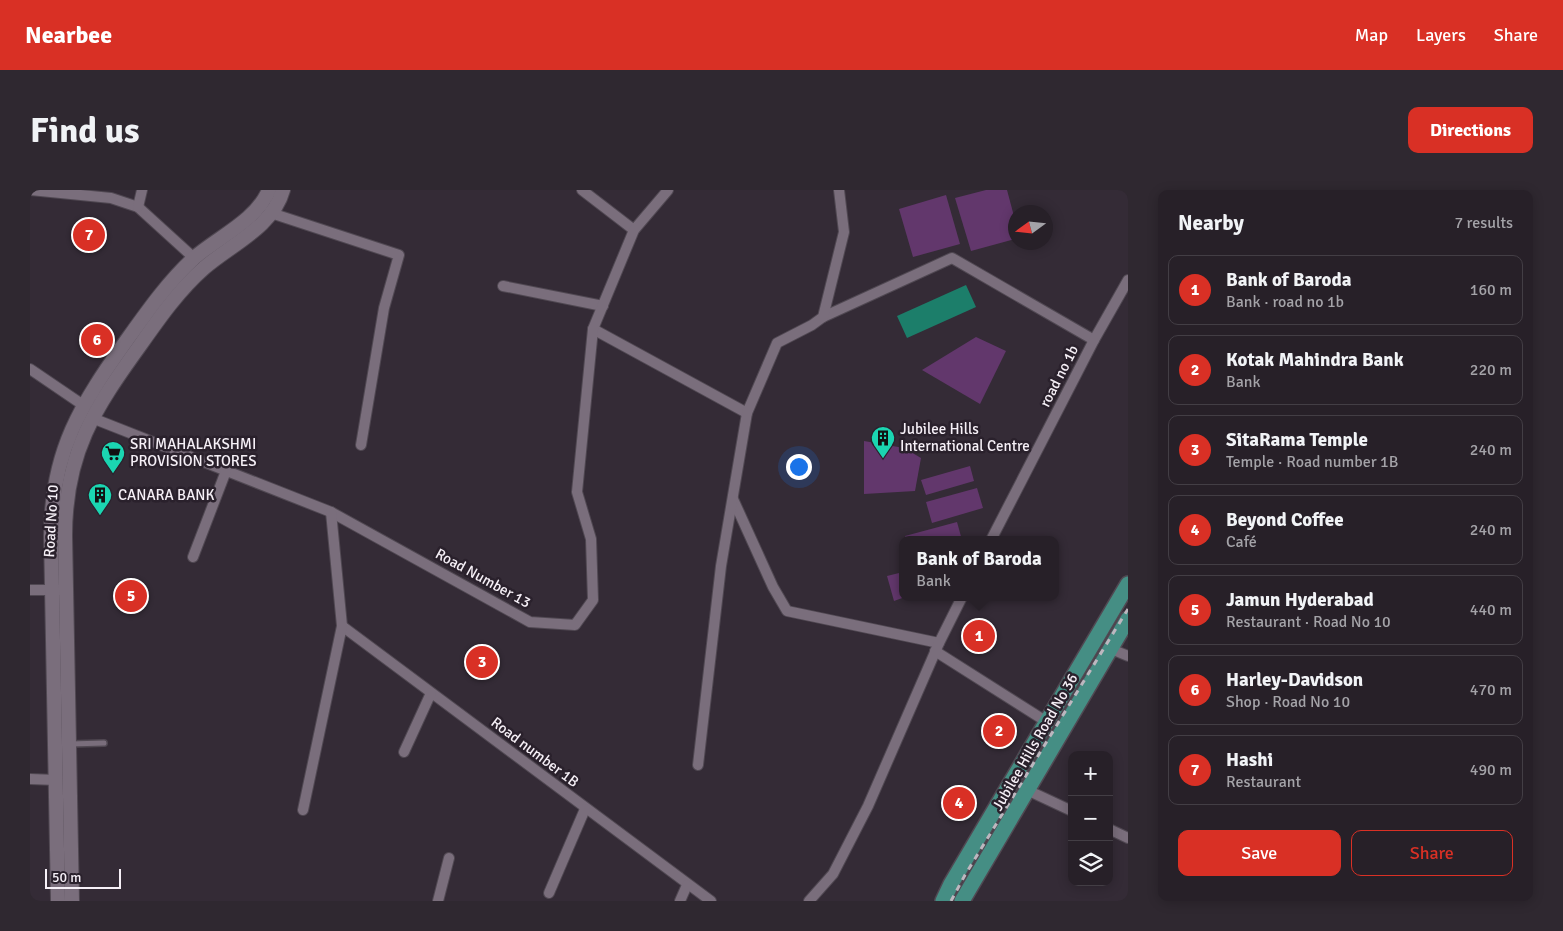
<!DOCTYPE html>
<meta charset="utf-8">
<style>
:root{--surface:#272028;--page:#2f2830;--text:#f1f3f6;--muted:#a4a3a8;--line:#433e45;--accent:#d93025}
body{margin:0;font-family:Signika,sans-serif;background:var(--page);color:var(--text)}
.controls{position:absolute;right:15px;bottom:15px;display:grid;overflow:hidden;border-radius:10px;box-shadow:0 2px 12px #0003}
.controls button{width:45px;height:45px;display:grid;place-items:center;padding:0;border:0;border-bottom:1px solid var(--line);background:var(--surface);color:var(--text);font:25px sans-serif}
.compass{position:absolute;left:978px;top:15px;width:45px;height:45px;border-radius:50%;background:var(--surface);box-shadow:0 2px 12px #0003;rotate:255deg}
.scale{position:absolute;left:15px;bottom:12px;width:76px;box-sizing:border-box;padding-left:5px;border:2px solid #f6f0f7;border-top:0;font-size:14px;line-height:18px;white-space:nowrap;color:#f6f0f7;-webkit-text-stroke:4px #2a212c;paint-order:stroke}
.you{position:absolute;left:768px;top:276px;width:18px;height:18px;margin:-12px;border:4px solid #fff;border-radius:50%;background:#1a73e8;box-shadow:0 0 0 8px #1a73e833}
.badge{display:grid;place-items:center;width:32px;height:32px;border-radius:50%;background:var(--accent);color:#fff;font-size:16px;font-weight:700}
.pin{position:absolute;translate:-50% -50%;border:2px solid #fff;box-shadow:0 1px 5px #0006}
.popup{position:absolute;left:869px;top:346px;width:160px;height:65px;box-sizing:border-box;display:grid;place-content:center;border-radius:10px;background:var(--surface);filter:drop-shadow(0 1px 4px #0005);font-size:16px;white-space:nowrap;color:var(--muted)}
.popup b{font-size:19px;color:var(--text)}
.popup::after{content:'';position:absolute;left:50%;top:100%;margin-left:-10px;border:10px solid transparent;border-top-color:var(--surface)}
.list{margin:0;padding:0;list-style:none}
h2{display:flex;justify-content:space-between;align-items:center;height:65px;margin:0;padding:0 20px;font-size:21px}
h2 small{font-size:16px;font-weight:400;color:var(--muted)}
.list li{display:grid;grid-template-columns:32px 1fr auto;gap:15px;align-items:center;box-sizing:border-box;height:70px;margin:0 10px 10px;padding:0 10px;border:1px solid var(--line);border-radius:10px}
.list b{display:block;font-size:19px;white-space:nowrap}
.list p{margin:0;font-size:16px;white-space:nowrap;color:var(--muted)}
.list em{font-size:16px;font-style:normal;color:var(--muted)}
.actions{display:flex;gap:10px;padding:15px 20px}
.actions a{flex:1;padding:11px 0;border:1px solid var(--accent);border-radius:10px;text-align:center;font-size:18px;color:var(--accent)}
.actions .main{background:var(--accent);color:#fff}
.icon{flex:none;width:28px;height:28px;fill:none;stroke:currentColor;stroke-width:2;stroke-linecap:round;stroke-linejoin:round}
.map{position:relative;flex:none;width:1098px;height:711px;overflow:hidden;border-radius:10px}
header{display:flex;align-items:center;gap:30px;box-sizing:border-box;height:70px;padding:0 25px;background:var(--accent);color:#fff}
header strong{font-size:24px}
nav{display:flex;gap:28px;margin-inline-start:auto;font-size:18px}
.intro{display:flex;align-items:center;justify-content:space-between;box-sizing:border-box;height:120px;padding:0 30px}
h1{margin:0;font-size:35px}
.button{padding:12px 22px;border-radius:10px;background:var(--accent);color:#fff;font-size:18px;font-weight:700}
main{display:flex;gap:30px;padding:0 30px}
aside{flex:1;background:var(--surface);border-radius:10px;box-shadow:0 2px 12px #0003}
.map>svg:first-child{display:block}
.green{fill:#62376c}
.water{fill:#1c7e6a}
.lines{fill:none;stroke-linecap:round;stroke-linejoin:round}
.service-casing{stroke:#504852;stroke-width:8}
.minor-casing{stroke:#504852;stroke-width:12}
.secondary-casing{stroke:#504852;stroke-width:16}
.primary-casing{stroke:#504852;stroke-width:18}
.service{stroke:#7a6e7c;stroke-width:5}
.minor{stroke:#7a6e7c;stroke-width:10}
.secondary{stroke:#7a6e7c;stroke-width:14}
.primary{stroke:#458e84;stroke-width:15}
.rail{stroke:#bdb7bf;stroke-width:3;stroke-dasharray:6 6;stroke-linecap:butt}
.labels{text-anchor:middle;stroke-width:5;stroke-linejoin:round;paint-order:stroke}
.street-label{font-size:15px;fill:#f6f0f7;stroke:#2a212c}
.poi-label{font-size:15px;fill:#f6f0f7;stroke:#2a212c;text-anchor:start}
</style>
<header>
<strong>Nearbee</strong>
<nav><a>Map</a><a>Layers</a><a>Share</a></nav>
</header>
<div class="intro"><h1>Find us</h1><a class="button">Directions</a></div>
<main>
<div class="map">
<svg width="1098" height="711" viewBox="0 0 1098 711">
<rect width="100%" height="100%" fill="#342b36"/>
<!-- green -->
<g class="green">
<polygon points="956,0 977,0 985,30 985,49 941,61 925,8"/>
<polygon points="916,5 930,54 883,67 869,19"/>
<polygon points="946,147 976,161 950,214 892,180"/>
<polygon points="834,251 874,258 891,268 885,301 834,304"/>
<polygon points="940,276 944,291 896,305 891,290"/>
<polygon points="947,298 953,318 902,333 896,312"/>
<polygon points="927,332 932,350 876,350 875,346"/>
<polygon points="873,382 873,407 875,407 864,411 857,386"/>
</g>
<!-- water -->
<polygon class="water" points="936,95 946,117 877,148 867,126"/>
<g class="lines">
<!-- service casing -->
<g class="service-casing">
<polyline id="service" points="40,554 74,553"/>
</g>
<!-- minor casing -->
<g class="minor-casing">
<g id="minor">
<polyline points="0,0 81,8 108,17 164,68"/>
<polyline points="552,0 604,40"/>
<polyline points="108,17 112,0"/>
<polyline points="241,23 369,65 354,118 331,255"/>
<polyline points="473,96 573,116"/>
<polyline points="793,127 922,68 1064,150"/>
<polyline points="563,139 717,223"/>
<polyline points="0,179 53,215"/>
<polyline points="62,228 301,322 500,432 545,435 563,410 561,349 547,302 563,139 604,40 638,0"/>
<polyline points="703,309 743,397 757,421 909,453"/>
<polyline points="961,350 1064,150 1098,90"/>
<polyline points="163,367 196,281"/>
<polyline points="0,400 29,400"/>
<polyline points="312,436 681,711"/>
<polyline points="1081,459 1098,466"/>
<polyline points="905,461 1017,532"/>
<polyline points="374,562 401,503"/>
<polyline points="668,575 691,376 717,223 747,153 782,135 793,127 814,42 809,0"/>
<polyline points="0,589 26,590"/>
<polyline points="997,600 1042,621"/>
<polyline points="273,620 312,436 301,322"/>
<polyline points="1079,639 1098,648"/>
<polyline points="519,703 555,619"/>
<polyline points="408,711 419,668"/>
<polyline points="650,711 657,695"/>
<polyline points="779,711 803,684 838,616 909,453 932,407"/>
</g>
</g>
<!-- secondary casing -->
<g class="secondary-casing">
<g id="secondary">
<path d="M28,711l-7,-365c0,-85 30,-132 78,-199 20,-28 40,-56 65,-79 24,-21 62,-37 75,-68"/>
<path d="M42,711l-7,-365c0,-83 29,-127 76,-192 19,-27 38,-54 63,-76 26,-23 69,-41 79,-78"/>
</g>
</g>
<!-- primary casing -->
<g class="primary-casing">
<g id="primary">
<polyline points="913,711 921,694 1098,394"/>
<polyline points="932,711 1098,429"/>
</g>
</g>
<!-- service -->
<use href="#service" class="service"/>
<!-- minor -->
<use href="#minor" class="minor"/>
<!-- secondary -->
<use href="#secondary" class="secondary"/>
<!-- primary -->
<use href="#primary" class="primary"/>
<!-- rail -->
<polyline class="rail" points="921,711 935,685 1098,419"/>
</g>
<!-- icons -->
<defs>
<g id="building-pin" transform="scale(1.25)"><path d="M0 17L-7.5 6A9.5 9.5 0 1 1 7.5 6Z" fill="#1bd5b1" stroke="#2a212c"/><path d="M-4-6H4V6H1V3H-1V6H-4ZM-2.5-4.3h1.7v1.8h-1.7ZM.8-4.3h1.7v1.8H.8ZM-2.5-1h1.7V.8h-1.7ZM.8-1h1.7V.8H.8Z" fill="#111"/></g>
<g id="supermarket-pin" transform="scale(1.25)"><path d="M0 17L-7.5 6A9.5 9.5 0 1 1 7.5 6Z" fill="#1bd5b1" stroke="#2a212c"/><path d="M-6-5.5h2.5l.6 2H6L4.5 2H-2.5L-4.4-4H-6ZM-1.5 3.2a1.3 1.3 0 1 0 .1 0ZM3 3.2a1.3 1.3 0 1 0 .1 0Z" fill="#111"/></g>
</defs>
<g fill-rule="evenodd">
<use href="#building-pin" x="853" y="248"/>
<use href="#supermarket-pin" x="83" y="263"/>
<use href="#building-pin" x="70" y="305"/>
</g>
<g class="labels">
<!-- street labels -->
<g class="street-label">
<text transform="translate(1029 186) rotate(-63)" y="5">road no 1b</text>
<text transform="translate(21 331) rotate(-87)" y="5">Road No 10</text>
<text transform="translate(453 388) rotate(29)" y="5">Road Number 13</text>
<text transform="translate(1005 552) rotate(-60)" y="5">Jubilee Hills Road No 36</text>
<text transform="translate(505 562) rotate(37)" y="5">Road number 1B</text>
</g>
<!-- poi labels -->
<g class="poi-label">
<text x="870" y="244">Jubilee Hills<tspan x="870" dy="17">International Centre</tspan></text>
<text x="100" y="259">SRI MAHALAKSHMI<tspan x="100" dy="17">PROVISION STORES</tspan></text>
<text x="88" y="310">CANARA BANK</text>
</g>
</g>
</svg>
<div class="controls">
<button>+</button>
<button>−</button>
<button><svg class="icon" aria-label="layers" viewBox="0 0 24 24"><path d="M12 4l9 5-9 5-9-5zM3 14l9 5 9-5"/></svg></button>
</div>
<svg class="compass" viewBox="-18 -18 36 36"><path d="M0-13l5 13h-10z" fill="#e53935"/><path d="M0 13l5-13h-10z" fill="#a4a3a8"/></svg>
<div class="scale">50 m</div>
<div class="you"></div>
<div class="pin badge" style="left:949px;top:446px">1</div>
<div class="popup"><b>Bank of Baroda</b>Bank</div>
<div class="pin badge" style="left:969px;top:541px">2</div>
<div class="pin badge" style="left:452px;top:472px">3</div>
<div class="pin badge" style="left:929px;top:613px">4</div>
<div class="pin badge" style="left:101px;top:406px">5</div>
<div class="pin badge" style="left:67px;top:150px">6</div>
<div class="pin badge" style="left:59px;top:45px">7</div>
</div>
<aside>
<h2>Nearby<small>7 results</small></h2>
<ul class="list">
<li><span class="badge">1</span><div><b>Bank of Baroda</b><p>Bank · road no 1b</p></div><em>160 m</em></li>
<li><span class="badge">2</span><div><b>Kotak Mahindra Bank</b><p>Bank</p></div><em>220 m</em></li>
<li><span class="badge">3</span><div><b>SitaRama Temple</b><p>Temple · Road number 1B</p></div><em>240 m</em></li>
<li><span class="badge">4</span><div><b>Beyond Coffee</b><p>Café</p></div><em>240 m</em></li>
<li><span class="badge">5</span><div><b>Jamun Hyderabad</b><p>Restaurant · Road No 10</p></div><em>440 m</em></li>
<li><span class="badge">6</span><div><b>Harley-Davidson</b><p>Shop · Road No 10</p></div><em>470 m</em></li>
<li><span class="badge">7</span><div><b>Hashi</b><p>Restaurant</p></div><em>490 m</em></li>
</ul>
<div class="actions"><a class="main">Save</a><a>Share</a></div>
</aside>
</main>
